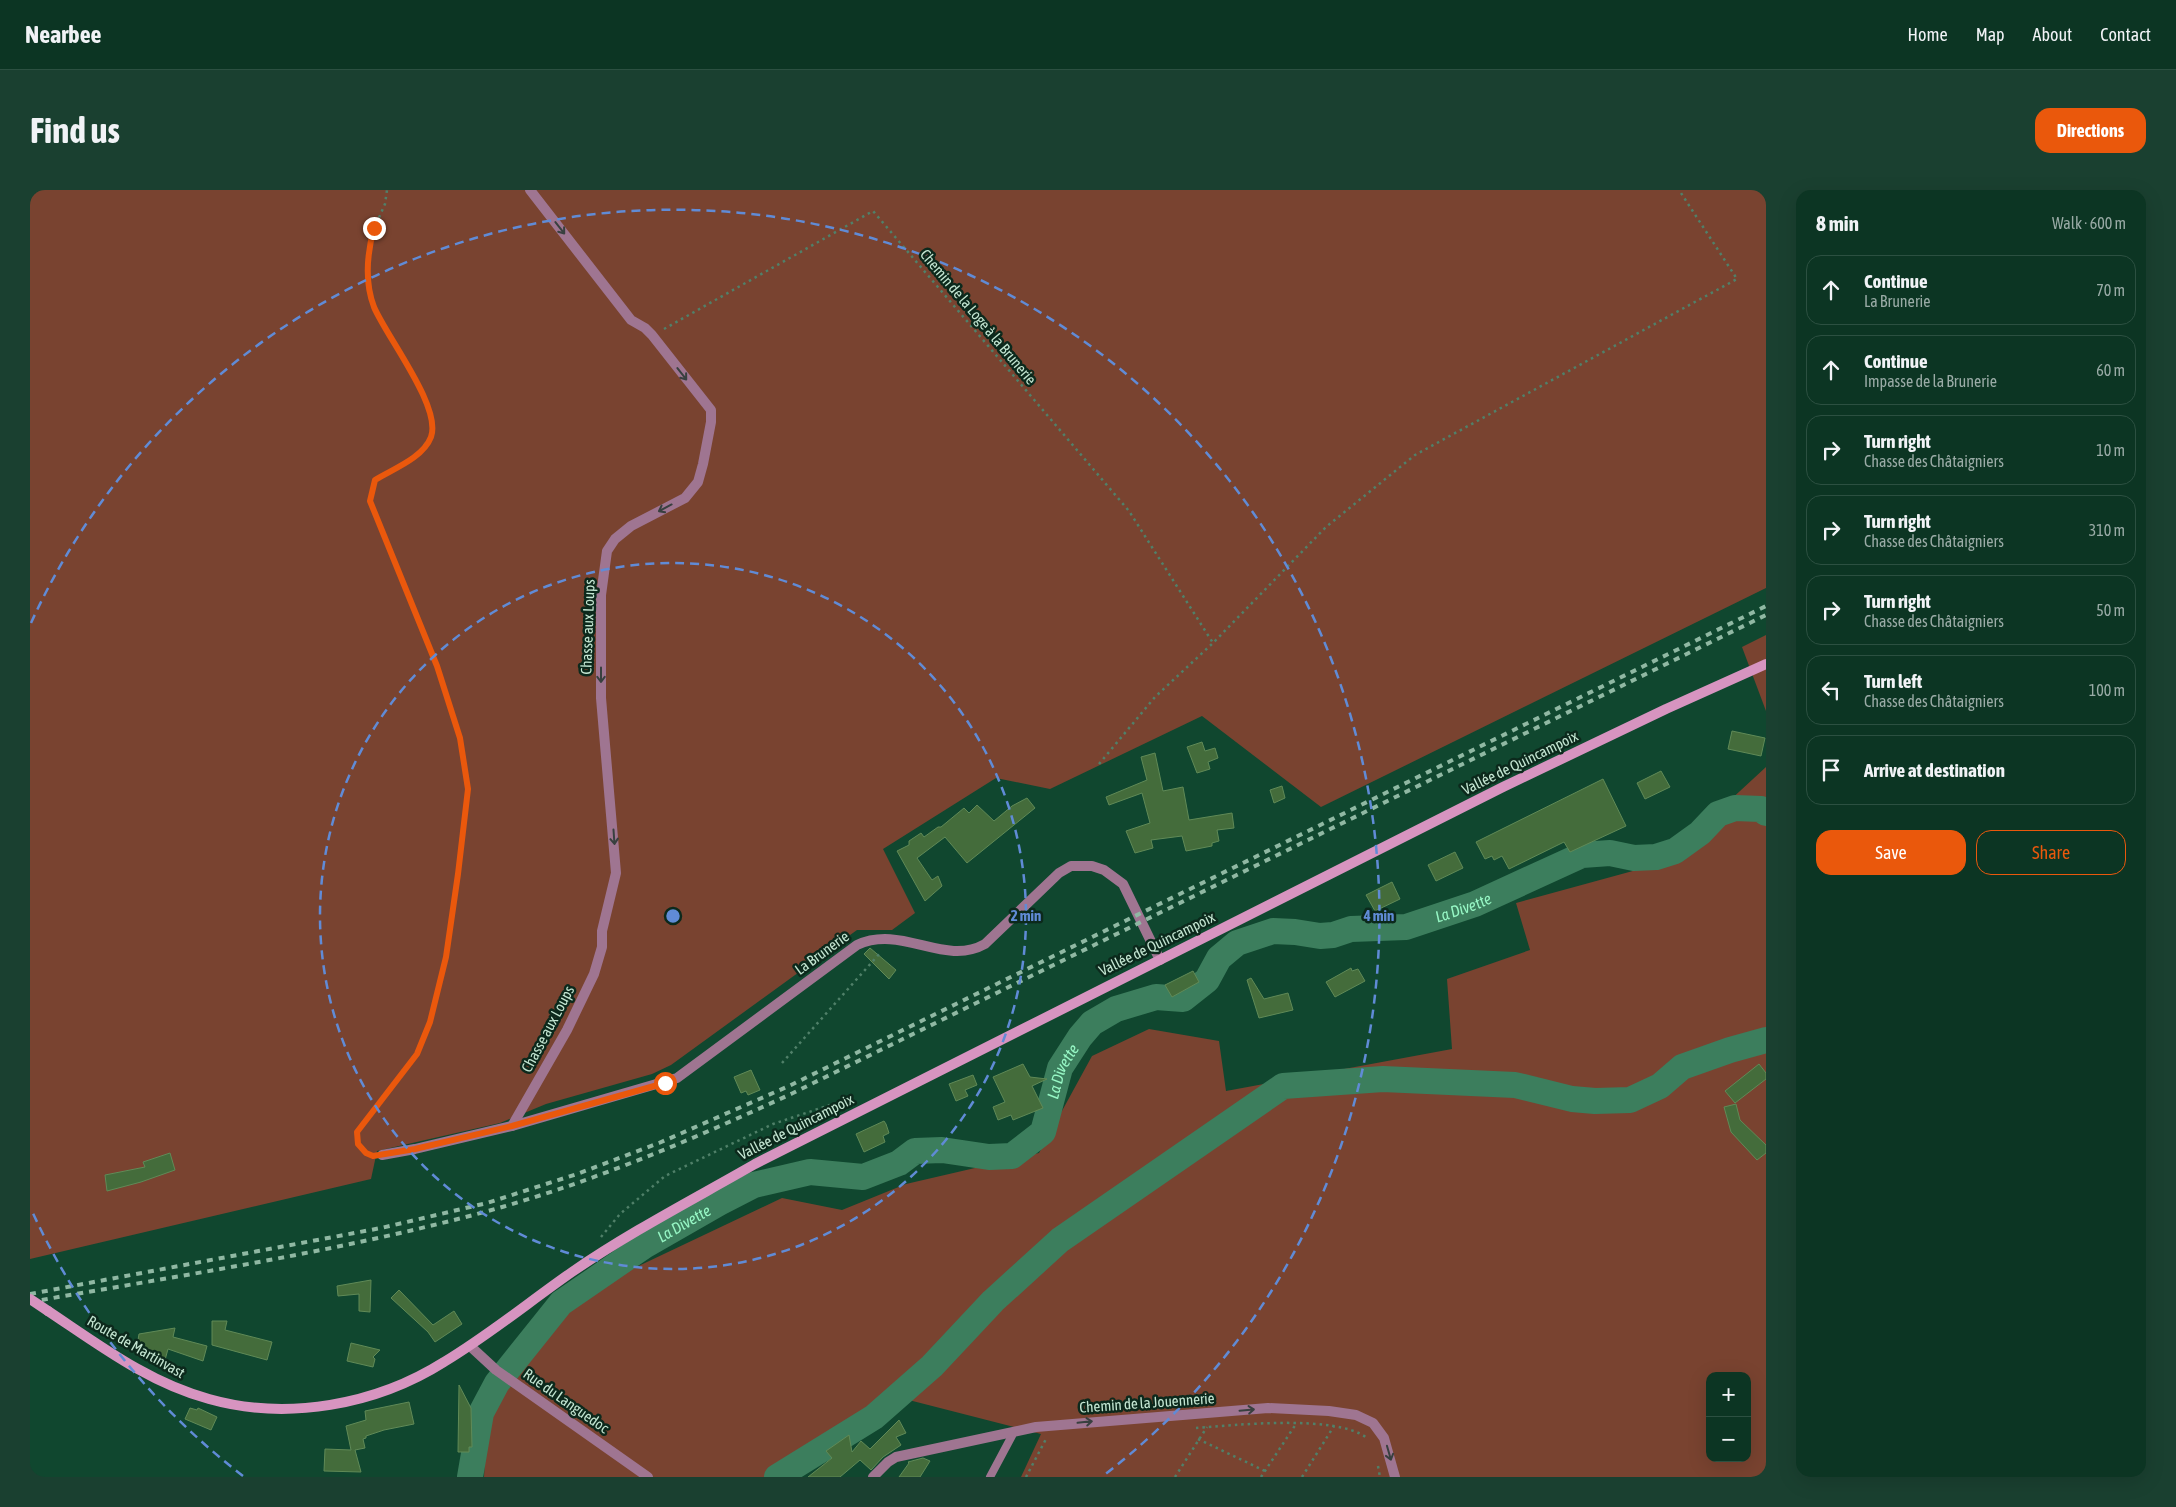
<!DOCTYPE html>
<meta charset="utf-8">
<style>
:root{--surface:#0c3523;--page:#1a4030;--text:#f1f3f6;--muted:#9aaba6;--line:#2c5041;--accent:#ea580c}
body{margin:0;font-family:"Asap Condensed",sans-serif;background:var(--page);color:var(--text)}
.controls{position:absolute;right:15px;bottom:15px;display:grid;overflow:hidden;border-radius:10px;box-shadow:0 5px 20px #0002}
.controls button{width:45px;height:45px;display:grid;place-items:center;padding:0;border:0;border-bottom:1px solid var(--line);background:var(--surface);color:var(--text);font:25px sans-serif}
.stop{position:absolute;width:15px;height:15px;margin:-11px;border:4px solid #ea580c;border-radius:50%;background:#fff}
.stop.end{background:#ea580c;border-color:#fff;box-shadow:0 1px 5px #0008}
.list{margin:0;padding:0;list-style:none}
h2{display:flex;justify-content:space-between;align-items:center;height:65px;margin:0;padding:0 20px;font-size:21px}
h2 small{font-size:16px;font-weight:400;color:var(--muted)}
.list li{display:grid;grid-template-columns:32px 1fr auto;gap:15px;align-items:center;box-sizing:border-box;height:70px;margin:0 10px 10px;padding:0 10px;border:1px solid var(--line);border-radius:15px}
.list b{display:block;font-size:19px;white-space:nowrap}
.list p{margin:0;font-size:16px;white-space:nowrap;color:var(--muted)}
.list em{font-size:16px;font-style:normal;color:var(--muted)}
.actions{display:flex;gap:10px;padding:15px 20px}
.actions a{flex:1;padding:11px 0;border:1px solid var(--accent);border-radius:15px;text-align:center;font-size:18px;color:var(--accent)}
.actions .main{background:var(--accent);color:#fff}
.icon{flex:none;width:28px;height:28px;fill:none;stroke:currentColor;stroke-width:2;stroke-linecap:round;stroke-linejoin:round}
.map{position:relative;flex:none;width:1736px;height:1287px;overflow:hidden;border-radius:15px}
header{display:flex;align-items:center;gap:30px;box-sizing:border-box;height:70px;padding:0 25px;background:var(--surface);border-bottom:1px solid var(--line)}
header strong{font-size:24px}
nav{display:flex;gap:28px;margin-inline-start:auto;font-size:18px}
.intro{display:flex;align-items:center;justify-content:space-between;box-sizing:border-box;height:120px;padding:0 30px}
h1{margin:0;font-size:35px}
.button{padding:12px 22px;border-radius:15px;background:var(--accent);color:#fff;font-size:18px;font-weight:700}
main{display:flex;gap:30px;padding:0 30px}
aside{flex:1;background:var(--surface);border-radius:15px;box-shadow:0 5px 20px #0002}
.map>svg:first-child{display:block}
.green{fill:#794330;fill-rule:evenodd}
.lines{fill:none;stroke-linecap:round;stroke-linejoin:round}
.river{stroke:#3c7e5d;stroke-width:26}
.building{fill:#446c3b;stroke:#608a57}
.path{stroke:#508069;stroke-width:2.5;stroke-dasharray:2.5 4;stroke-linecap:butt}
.lane{stroke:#9f7591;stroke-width:8}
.street{stroke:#9f7591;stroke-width:10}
.secondary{stroke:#d794c0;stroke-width:10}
.rail{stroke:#90b8a3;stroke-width:4;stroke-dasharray:6 6;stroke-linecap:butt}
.secondary-bridge{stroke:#d794c0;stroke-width:10}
.oneway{stroke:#38403f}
.route{stroke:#ea580c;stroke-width:6}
.ring{fill:none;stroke:#608bd6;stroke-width:2.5;stroke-dasharray:9 6}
.labels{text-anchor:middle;stroke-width:5;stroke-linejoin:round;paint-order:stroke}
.street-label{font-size:15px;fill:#c4e6d2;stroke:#0c291c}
.water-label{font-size:16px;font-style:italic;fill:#97f7c5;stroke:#0c291c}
.centre{fill:#608bd6;stroke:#0c291c;stroke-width:2.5}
.ring-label{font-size:15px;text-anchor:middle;font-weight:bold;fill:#608bd6;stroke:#0c291c;stroke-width:5;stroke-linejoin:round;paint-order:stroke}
</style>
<header>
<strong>Nearbee</strong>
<nav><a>Home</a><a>Map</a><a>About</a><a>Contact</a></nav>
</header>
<div class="intro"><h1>Find us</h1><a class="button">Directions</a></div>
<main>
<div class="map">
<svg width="1736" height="1287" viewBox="0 0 1736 1287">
<rect width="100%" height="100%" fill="#10472f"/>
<!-- green -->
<g class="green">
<polygon points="0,0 1736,0 1736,398 1291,617 1172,526 1020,599 966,588 853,659 885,723 862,740 827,740 641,875 622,884 516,914 470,933 347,961 341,989 0,1069"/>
<polygon points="1736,445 1736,521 1712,457"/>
<path d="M1736,577v710h-745l20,-43 -144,-37 -106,80h-307l3,-57 23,-55 78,-75 194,-92 60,12 64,-26 133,-31 53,-97 57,-27 70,12 7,50 226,-42 -5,-70 83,-29 -14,-47 146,-40zM1680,1186h37v82h-37z"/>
</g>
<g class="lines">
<!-- river -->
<g class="river">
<path id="s1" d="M440,1287l11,-64 16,-30 64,-80 83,-57 75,-43 35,-18 56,-13 53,5 36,-14 16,-12 27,-1 47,7 23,-1 31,-24 17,-64 20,-31 12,-14 24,-14 40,-12 27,2 24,-19 12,-22 18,-15 36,-12 22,1 25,4 13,-1 18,-6 55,-2 69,-23 107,-49 28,-2 24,5 22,-1 19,-6 25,-18 18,-19 17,-6 26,1 5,4"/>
<polyline points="747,1287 844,1227 902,1176 963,1111 1030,1050 1253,896 1353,889 1485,895 1542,909 1565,911 1600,910 1630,896 1652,877 1700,860 1736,850"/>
</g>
</g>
<!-- building -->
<g class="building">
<polygon points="1702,541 1735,548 1731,566 1698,559"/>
<polygon points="1172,552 1175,561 1185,558 1188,568 1178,572 1180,579 1167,583 1157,557"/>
<polygon points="1125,563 1133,601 1153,597 1159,630 1202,623 1204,638 1187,640 1189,651 1182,653 1182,656 1156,661 1152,646 1121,650 1123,658 1105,663 1096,641 1120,633 1112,603 1079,615 1076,607 1117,590 1111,567"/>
<polygon points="1631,581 1640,597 1615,609 1607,593"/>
<polygon points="1573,589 1596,636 1540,662 1534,652 1479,679 1472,666 1464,670 1462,666 1455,669 1446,652"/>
<polygon points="1252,596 1255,608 1244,613 1240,600"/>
<polygon points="997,608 1005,618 937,673 915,647 887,668 902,690 908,686 912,696 895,711 867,661 879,655 879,651 891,643 894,647 908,637 911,637 934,618 939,623 947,615 964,631 982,616"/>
<polygon points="1425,662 1433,678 1406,691 1398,675"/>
<polygon points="1362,692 1370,709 1345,721 1336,705"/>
<polygon points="840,758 866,780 859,789 834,764"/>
<polygon points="1321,778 1322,781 1328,779 1335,791 1305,807 1296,792"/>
<polygon points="1163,781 1169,792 1142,807 1135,795"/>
<polygon points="1221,788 1234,809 1258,803 1263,820 1229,828 1217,790"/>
<polygon points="993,874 1000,887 1017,889 1002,896 1013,918 983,930 981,925 968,930 963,917 975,912 963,887"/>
<polygon points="1729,874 1736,883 1736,889 1705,913 1695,901"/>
<polygon points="721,880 730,900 718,905 716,901 711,903 704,887"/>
<polygon points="943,885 947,895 935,900 938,906 926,911 919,894"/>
<polygon points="1706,914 1710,930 1736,955 1736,963 1727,970 1701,942 1694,917"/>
<polygon points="854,931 856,934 859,943 853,946 855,952 834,962 826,944"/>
<polygon points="140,963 145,980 111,992 77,1001 75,985 115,977 113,972"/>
<polygon points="341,1090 340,1122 329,1121 329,1104 308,1106 307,1096"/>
<polygon points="369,1100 403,1135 424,1121 432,1134 405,1152 398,1142 361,1108"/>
<polygon points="182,1131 197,1131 195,1140 242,1152 237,1170 182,1155"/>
<polygon points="145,1138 143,1147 177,1156 173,1171 138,1159 135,1170 117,1165 119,1159 107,1156 109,1144"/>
<polygon points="321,1153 350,1160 343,1167 345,1169 343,1177 317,1171"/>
<polygon points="429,1195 441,1218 442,1257 439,1257 439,1262 428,1262"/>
<polygon points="379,1212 384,1234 354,1240 336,1246 336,1248 333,1249 335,1258 325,1260 331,1282 294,1281 295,1259 321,1260 316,1236 336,1230 335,1221"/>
<polygon points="160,1218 167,1220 168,1218 187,1227 181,1240 155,1229"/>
<polygon points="869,1230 876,1243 866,1247 871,1255 853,1267 841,1280 830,1270 810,1287 778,1287 802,1268 796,1261 819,1245 822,1262 831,1251 840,1259"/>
<polygon points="893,1268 900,1271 890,1287 869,1287 879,1273 878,1272"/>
</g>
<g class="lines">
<!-- path -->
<g class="path">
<polyline points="634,139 843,21 1099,321 1183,453"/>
<polyline points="1069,574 1125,507 1183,453 1296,337 1385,265 1707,89 1649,0"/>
<polyline points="752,873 851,762"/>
<path d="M341,965c-11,-5 -15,-11 -14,-23l60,-78 13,-32 16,-65 12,-83 10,-85 -8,-51 -23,-72 -67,-165 5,-21 43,-26 13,-18 2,-13 -16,-41 -43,-76 -5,-20 -2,-27 2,-13 5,-17 11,-25 2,-14"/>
<polyline points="571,1047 590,1024 635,986 743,934 803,914 813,917"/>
<path d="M1166,1238c40,-3 140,-14 171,10"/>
<polyline points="1168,1249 1235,1281"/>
<polyline points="1348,1276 1350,1287"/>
<polyline points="996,1287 1016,1249"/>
<polyline points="1145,1287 1177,1237"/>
<polyline points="1231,1287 1266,1234"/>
<polyline points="1272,1287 1304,1236"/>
</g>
<!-- lane -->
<polyline class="lane" points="960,1287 984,1242"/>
<!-- street -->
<g class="street">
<polyline points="482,936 537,840 564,784 572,757 572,741 586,683 571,508 571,405 577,361 585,349 601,336 655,308 668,292 673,274 681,232 681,220 622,145 615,138 601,130 500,0"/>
<path d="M352,965l33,-6 97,-23 165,-48 180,-133c45,-21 87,22 128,-1l74,-71 12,-7h21l12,4 19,14 37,76"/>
<polyline points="440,1156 466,1180 618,1287"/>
<polyline points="843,1287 858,1272 866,1267 1006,1237 1238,1218 1299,1221 1326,1225 1343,1233 1354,1248 1365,1287"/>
</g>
<!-- secondary -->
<path class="secondary" d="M18,1121c51,34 101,72 161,88 78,22 167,6 235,-37 45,-27 85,-60 128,-90 58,-40 122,-73 183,-108l748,-377 163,-78 100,-45"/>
<!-- rail -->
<g class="rail">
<polyline points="0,1104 351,1038 457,1013 547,984 629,953 759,896 1736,416"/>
<path d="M0,1112c153,-27 308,-50 458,-91 105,-29 206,-72 305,-118l973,-478"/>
</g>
<!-- secondary-bridge -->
<polyline class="secondary-bridge" points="0,1109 18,1121"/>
</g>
<!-- one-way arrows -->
<defs><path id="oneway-shaft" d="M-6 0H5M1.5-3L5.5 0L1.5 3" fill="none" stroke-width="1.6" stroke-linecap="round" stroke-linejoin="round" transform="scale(1.25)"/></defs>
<g class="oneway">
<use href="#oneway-shaft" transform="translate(530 38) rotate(52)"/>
<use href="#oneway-shaft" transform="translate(652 184) rotate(52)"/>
<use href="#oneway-shaft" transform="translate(635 318) rotate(152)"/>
<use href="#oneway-shaft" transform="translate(571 485) rotate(90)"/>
<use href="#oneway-shaft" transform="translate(584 647) rotate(86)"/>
<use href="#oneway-shaft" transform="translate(1217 1220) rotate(-5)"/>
<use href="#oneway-shaft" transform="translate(1055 1232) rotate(-6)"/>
<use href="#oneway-shaft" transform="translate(1359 1263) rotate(74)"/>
</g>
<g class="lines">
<!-- route -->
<path class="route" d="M344,38c-7,26 -10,53 0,79 12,29 68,100 57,130 -8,21 -38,32 -56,43l-5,21 67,165 23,72 8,51 -10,85 -12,83 -16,65 -13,32 -60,78 1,12 8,9 7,3 42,-7 97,-23 153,-43"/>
</g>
<!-- distance rings -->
<g class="ring">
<circle cx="643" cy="726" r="353"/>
<path d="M213 1286A706 706 0 0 1 1 1019M1 433A706 706 0 1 1 1073 1286"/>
</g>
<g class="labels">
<!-- street labels -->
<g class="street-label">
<text transform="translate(948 127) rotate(50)" y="5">Chemin de la Loge à la Brunerie</text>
<text transform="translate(558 437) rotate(-88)" y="5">Chasse aux Loups</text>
<text transform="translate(1490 573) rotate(-26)" y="5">Vallée de Quincampoix</text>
<text transform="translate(1127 754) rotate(-26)" y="5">Vallée de Quincampoix</text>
<text transform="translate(792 763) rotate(-36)" y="5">La Brunerie</text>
<text transform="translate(518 839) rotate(-62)" y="5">Chasse aux Loups</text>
<text transform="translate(766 937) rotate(-27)" y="5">Vallée de Quincampoix</text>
<text transform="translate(106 1157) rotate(30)" y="5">Route de Martinvast</text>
<text transform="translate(536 1211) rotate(35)" y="5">Rue du Languedoc</text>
<text transform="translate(1117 1213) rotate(-4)" y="5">Chemin de la Jouennerie</text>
</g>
<!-- water labels -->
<g class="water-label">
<text dy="6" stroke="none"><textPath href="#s1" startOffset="1264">La Divette</textPath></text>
<text dy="6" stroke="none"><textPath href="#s1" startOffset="798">La Divette</textPath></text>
<text dy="6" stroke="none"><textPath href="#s1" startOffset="348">La Divette</textPath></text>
</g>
</g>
<circle cx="643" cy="726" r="8" class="centre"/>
<g class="ring-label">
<text x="996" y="731">2 min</text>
<text x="1349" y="731">4 min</text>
</g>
</svg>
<div class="controls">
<button>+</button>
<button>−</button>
</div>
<div class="stop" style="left:635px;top:893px"></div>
<div class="stop end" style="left:344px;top:38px"></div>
</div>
<aside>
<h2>8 min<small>Walk · 600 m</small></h2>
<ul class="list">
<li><svg class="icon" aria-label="ahead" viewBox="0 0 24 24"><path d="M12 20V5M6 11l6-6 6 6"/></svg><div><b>Continue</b><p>La Brunerie</p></div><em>70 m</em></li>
<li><svg class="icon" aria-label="ahead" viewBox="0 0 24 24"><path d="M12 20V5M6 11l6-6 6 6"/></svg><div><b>Continue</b><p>Impasse de la Brunerie</p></div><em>60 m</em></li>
<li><svg class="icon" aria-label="right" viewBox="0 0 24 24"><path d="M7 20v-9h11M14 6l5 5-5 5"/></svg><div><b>Turn right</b><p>Chasse des Châtaigniers</p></div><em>10 m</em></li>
<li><svg class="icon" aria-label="right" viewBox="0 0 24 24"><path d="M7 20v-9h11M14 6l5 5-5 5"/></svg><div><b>Turn right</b><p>Chasse des Châtaigniers</p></div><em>310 m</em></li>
<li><svg class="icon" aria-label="right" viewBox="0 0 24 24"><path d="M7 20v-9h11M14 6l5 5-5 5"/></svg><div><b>Turn right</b><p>Chasse des Châtaigniers</p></div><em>50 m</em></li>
<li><svg class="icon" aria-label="left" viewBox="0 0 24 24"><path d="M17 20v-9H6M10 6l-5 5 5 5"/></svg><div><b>Turn left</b><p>Chasse des Châtaigniers</p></div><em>100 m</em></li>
<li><svg class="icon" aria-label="arrive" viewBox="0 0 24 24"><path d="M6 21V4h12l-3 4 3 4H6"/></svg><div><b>Arrive at destination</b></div></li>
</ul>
<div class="actions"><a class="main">Save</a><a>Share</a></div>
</aside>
</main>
